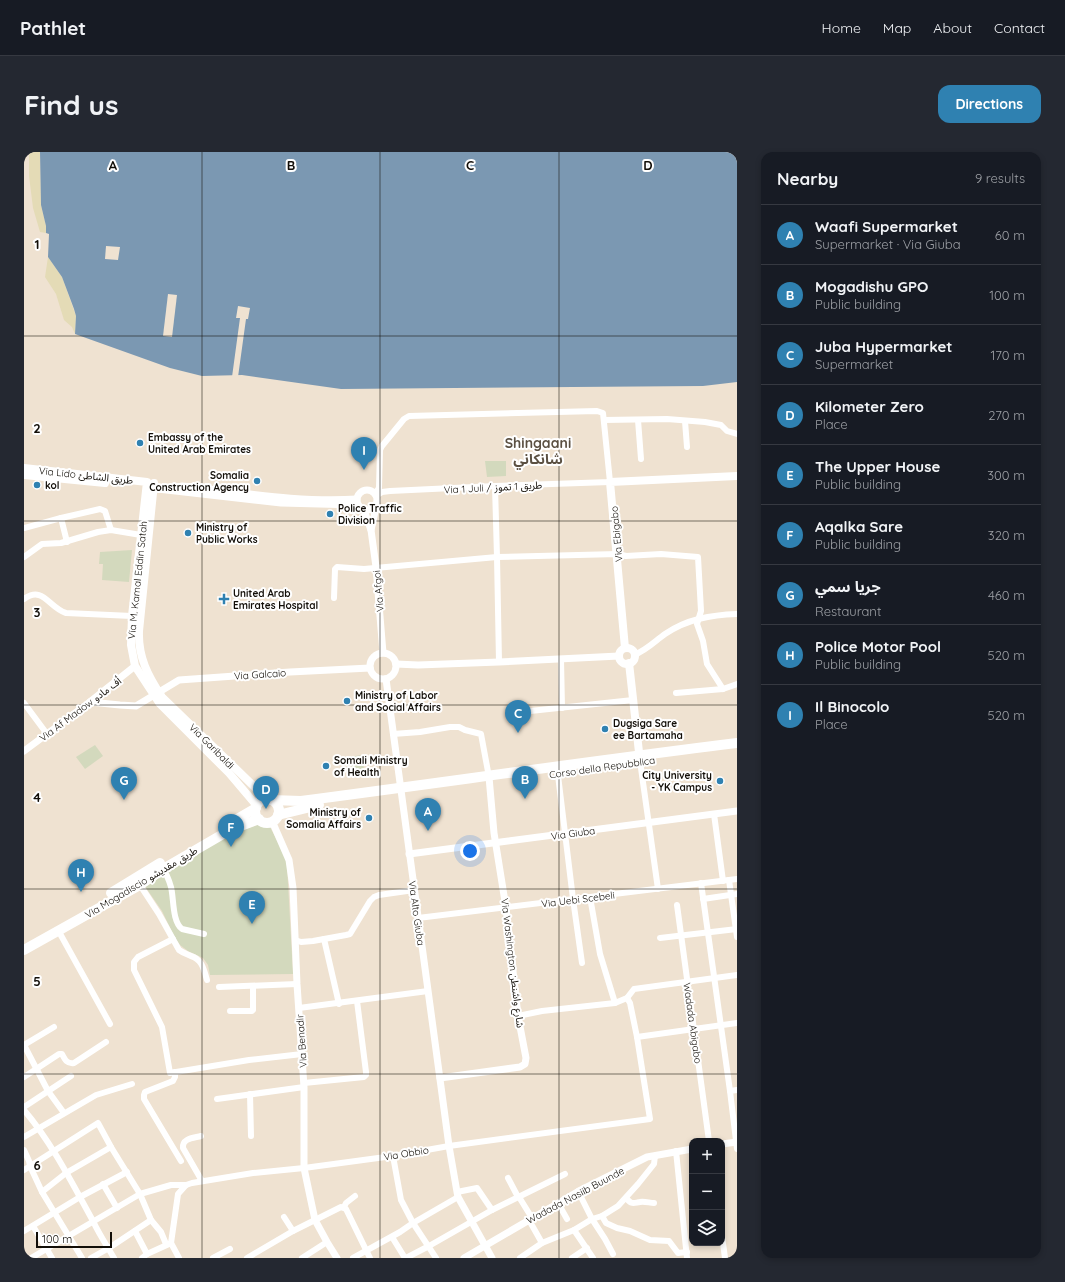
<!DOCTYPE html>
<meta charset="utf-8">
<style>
:root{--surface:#171b24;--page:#242831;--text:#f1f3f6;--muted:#9ea1a6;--line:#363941;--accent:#2f81b1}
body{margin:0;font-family:Quicksand,"Noto Sans Arabic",sans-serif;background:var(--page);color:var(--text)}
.controls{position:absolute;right:12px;bottom:12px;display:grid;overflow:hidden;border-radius:8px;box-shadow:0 2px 6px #0003}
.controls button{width:36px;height:36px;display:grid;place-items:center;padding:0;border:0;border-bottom:1px solid var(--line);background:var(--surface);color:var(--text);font:20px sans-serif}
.scale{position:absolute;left:12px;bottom:10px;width:76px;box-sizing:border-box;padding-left:4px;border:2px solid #120e08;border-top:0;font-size:11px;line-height:14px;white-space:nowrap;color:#120e08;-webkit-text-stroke:3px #fff;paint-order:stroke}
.you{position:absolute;left:446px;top:699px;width:14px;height:14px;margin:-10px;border:3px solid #fff;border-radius:50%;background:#1a73e8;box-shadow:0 0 0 6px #1a73e833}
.badge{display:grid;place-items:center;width:26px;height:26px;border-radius:50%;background:var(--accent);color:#fff;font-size:13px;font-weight:700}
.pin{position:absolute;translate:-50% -33px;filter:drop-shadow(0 1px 2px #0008)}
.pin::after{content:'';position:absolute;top:21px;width:14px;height:12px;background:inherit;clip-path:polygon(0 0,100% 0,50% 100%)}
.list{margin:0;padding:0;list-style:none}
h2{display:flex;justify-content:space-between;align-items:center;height:52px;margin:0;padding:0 16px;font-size:17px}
h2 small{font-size:13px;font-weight:400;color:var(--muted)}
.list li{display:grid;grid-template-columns:26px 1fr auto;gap:12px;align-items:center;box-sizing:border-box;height:60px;padding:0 16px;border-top:1px solid var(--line)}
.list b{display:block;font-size:15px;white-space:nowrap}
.list p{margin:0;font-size:13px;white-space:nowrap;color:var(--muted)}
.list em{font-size:13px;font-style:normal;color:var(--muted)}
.icon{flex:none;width:22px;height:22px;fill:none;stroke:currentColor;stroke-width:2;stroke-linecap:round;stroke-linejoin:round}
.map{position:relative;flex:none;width:713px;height:1106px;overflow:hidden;border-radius:12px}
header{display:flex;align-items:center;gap:24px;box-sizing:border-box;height:56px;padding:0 20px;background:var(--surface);border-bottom:1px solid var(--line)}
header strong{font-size:19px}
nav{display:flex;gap:22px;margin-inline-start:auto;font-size:14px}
.intro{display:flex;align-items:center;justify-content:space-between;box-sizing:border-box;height:96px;padding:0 24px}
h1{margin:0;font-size:28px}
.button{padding:10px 18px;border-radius:12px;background:var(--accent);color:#fff;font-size:14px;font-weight:700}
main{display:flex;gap:24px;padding:0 24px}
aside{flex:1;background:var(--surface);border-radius:12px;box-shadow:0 2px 6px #0003}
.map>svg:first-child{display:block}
.green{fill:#d3d9bd}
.sand{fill:#e4dbb6}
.water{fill:#7b98b2}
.pier{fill:#efe2d1}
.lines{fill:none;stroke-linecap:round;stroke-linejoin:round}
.minor{stroke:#fff;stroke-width:6}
.tertiary{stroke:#fff;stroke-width:7}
.secondary{stroke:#fff;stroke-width:8}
.trunk{stroke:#fff;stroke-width:10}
.grid{fill:none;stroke:#120e08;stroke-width:1;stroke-opacity:0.55}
.poi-dot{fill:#2f81b1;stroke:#fff;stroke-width:1.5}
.labels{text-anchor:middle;stroke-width:4;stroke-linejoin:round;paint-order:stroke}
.poi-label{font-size:10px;font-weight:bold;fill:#120e08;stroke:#fff;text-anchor:start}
.street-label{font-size:10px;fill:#120e08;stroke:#fff}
.district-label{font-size:14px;font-weight:bold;fill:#5b5042;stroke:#fff}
.grid-label{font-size:13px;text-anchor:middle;font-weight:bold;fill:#120e08;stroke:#fff;stroke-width:4;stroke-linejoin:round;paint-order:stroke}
</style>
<header>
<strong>Pathlet</strong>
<nav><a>Home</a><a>Map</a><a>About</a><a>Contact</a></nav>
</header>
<div class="intro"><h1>Find us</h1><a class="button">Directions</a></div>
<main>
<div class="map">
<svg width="713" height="1106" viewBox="0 0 713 1106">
<rect width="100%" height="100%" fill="#efe2d1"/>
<!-- green -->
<g class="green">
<polygon points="461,309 482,309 482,324 463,325"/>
<polygon points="108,398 105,430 78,428 79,412 75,412 76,400"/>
<polygon points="71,593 79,604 61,617 52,605"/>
<polygon points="337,603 341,621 328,623 326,605"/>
<polygon points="236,672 245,673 260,702 263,713 269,822 186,823 184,813 179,806 164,799 156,793 151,786 138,759 120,733 207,682"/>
</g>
<!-- sand -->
<g class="sand">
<polygon points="5,0 16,0 17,53 22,74 22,81 16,80 9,56 5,24"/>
<polygon points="24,105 38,125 52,164 51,182 48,175 40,168 32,142 21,125"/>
</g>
<!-- water -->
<polygon class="water" points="16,0 713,0 713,230 679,234 317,237 218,223 178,224 146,216 51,182 52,164 50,157 38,125 24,105 25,82 22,81 22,74 17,53"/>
<!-- pier -->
<g class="pier">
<polygon points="82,94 96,95 94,108 81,107"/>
<polygon points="144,142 153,143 148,185 139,184"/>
<polygon points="214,154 226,156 224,167 222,167 214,225 208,225 216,166 212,166"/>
</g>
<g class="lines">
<!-- minor -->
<g class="minor">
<polyline points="580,268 643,267 681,270 697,273 703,279 713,282"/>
<polyline points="614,268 617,307"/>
<polyline points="661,269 663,295"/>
<polyline points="471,334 473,405 475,510"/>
<polyline points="351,342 355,336 356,298 358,294 380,267 385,264 573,259 579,261 586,330 471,334 366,339 358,340 352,344"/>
<polyline points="37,366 43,390"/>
<polyline points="0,376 37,366 76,357 81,359 87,378"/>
<polyline points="0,405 18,392 37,391 74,380 87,378 117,383"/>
<polyline points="310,446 311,417 313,415 340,417 473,405 594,402 602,404 637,402 674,405 677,459 673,472 679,489 683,512 699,537"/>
<path d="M0,447c19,-14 25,9 42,14l66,3"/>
<path d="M610,503c13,-5 21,-14 31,-21 22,-15 46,-19 72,-20"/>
<polyline points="537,507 538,556"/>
<polyline points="652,541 699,537 713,532"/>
<polyline points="0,551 23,582"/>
<polyline points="497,560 609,548"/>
<polyline points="369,582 396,580 426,575 435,575 441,578 457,582 465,625"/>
<polyline points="616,609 634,737"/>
<polyline points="533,615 549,747 558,811"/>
<polyline points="690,662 699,729"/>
<path d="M138,715c4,6 7,13 9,20 3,12 1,34 11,42l22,5"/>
<polyline points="705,728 713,785"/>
<polyline points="677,731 706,939"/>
<path d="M116,733l19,29 20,36c4,3 8,4 12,6 11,3 13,14 16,24"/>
<polyline points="566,745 576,802 591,851"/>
<polyline points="679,747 713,742"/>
<polyline points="653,753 685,989"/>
<polyline points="394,766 713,727"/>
<polyline points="34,778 86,872"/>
<polyline points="636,786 713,777"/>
<polyline points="149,787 114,805 110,810 110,818 138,875 146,921 225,908 278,902"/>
<polyline points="300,787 315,852"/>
<polyline points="271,788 277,790 289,789 322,783 326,782 346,749 350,745 355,743 390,738"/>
<polyline points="195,835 273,832"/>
<polyline points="275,856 404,839"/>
<polyline points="206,859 228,859 229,858 229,834"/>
<polyline points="494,864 518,859 591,851 603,846 610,837 713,823"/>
<polyline points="30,875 0,893 24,939 40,961"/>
<polyline points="613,885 713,871"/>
<polyline points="151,920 151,925 149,929 121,940 120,943 120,947 157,1009"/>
<path d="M0,925l35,-23h3c3,6 5,10 12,9l32,-21"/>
<polyline points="280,931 340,925 342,923 342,920 333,849"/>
<polyline points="713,938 706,939 713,997"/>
<polyline points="226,942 227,984"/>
<polyline points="193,947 280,935"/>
<polyline points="0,955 47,924"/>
<path d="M0,958c28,33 48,73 69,111 6,13 14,25 21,37"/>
<path d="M177,984c-7,2 -19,2 -18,12l19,33"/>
<polyline points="0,985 72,943 108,932"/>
<polyline points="0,998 5,1009 6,1014 18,1040"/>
<polyline points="652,999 663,1106"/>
<polyline points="369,1004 377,1048 389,1071 412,1106"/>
<polyline points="0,1018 74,971 87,995 116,1042 127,1068 137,1080 142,1092"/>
<polyline points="484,1026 494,1045"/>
<polyline points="79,1032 93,1056"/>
<polyline points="554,1039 568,1067 581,1087 589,1102"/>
<polyline points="433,1040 453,1036 468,1058"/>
<polyline points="495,1045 508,1066"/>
<path d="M602,1046c6,7 7,5 14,4 4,-1 10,1 14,1"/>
<polyline points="534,1051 543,1067"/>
<polyline points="320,1055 322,1051 331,1044"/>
<polyline points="578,1064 582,1071 593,1076 606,1079 626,1088 645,1089 654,1101 663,1100"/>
<polyline points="260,1065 269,1079"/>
<polyline points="505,1068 518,1091"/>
<polyline points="9,1074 28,1106"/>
<polyline points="550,1078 569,1106"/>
<polyline points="0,1079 56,1045 103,1020"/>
<polyline points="111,1079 123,1102"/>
<polyline points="698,1084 701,1106"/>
<polyline points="368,1085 381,1106"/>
<polyline points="147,1091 154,1042 162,1033 168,1031 229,1021 280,1016 369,1004 425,994 626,967 613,885 606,851 603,846"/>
<polyline points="147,1091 155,1106"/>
<polyline points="7,1106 116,1042 147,1033 162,1033"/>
<polyline points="58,1106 18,1040 42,1021 87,995"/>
<polyline points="67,1106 85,1096 127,1068"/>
<polyline points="118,1106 123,1102 145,1092"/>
<polyline points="189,1106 206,1097"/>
<polyline points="223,1106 269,1079 317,1055 322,1057 346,1106"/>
<polyline points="278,1106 303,1090"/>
<polyline points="329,1106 376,1080 389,1071 434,1045"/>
<polyline points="382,1106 405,1094 468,1058 541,1022"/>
<polyline points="496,1106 518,1091 550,1078 568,1067 578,1064 594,1054 614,1032 630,1012 631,1004"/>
<polyline points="548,1106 563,1096"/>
</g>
<!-- tertiary -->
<g class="tertiary">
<path d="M158,334c57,6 118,17 175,13"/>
<polyline points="125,336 257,351 334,353"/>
<circle cx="343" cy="348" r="10"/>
<polyline points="340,358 347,378 352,415 359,501"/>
<polyline points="347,378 351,360 352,353"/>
<circle cx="359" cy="514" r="13"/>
<polyline points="372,512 394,513 475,510 595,504"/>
<polyline points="362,527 425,994 433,1040 434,1045 468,1106"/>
<polyline points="66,550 96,553 112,554 155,528 266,520 346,516"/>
<polyline points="0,599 62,553 111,514"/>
<polyline points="248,669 265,708 269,736 273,832 280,935 280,1016 291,1068 303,1090 313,1106"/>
<polyline points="385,702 713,659"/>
<polyline points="416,926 496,915 501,912 502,906 494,864 482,756 470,681 465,625"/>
<polyline points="698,992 713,990"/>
<polyline points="440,1106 555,1039 623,1005 668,997"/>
</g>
<!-- secondary -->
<g class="secondary">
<polyline points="0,316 123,330 108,464 107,493 111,514 136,552 205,621 233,654"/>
<polyline points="0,323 81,331"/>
<path d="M130,331l-15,148c-1,26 9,45 23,66l105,102"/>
<polyline points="601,496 586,330 713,324"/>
<circle cx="603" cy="504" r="8"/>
<polyline points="605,511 616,609"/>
</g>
<!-- trunk -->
<g class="trunk">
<circle cx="243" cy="659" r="12"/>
<path d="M247,648l30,1c145,-19 290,-40 436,-58"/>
<polyline points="254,663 295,653"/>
<polyline points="201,674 232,656"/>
<polyline points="87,741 136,711"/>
<polyline points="0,798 116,733 139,717 206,678 235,667"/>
</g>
</g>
<!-- grid -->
<path class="grid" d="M178,0v1106M356,0v1106M535,0v1106M0,184h713M0,369h713M0,553h713M0,737h713M0,922h713"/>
<!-- markers -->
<g class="poi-dot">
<circle cx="116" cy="291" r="4"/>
<circle cx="233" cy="329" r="4"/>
<circle cx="13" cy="333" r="4"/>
<circle cx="306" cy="362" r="4"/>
<circle cx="164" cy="381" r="4"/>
<path d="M198 441h4v4h4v4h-4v4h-4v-4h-4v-4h4z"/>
<circle cx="323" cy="549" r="4"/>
<circle cx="581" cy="577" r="4"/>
<circle cx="302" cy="614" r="4"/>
<circle cx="696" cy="629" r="4"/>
<circle cx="345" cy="666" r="4"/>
</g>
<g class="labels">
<!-- poi labels -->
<g class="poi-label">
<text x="124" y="289">Embassy of the<tspan x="124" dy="12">United Arab Emirates</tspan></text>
<text x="225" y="327" text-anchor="end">Somalia<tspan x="225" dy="12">Construction Agency</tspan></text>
<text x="21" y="337">kol</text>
<text x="314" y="360">Police Traffic<tspan x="314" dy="12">Division</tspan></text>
<text x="172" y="379">Ministry of<tspan x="172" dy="12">Public Works</tspan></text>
<text x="209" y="445">United Arab<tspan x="209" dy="12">Emirates Hospital</tspan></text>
<text x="331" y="547">Ministry of Labor<tspan x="331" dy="12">and Social Affairs</tspan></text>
<text x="589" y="575">Dugsiga Sare<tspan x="589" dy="12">ee Bartamaha</tspan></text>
<text x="310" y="612">Somali Ministry<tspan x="310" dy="12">of Health</tspan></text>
<text x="688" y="627" text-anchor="end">City University<tspan x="688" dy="12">- YK Campus</tspan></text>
<text x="337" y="664" text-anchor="end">Ministry of<tspan x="337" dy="12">Somalia Affairs</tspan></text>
</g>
<!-- street labels -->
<g class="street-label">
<text transform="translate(62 323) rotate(6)" y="4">Via Lido طريق الشاطئ</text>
<text transform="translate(469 335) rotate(-3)" y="4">Via 1 Juli / طريق 1 تموز</text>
<text transform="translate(592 382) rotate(-95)" y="4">Via Ebigabo</text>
<text transform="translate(113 428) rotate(-84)" y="4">Via M. Kamal Eddin Satah</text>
<text transform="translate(354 439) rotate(-95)" y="4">Via Afgoi</text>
<text transform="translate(236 522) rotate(-4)" y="4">Via Galcaio</text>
<text transform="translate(56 557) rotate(-37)" y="4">Via Af Madow أف مادو</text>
<text transform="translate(188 594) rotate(45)" y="4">Via Garibaldi</text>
<text transform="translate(578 615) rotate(-8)" y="4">Corso della Repubblica</text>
<text transform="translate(549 681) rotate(-8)" y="4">Via Giuba</text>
<text transform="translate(117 730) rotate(-31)" y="4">Via Mogadiscio طريق مقديشو</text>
<text transform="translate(554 747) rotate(-7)" y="4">Via Uebi Scebeli</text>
<text transform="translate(393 761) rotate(82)" y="4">Via Alto Giuba</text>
<text transform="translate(489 811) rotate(83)" y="4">Via Washington شارع واشنطن</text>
<text transform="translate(669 871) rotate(82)" y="4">Wadada Abigabo</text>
<text transform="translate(277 889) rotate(-94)" y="4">Via Benadir</text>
<text transform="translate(382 1001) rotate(-9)" y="4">Via Obbio</text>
<text transform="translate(551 1043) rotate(-28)" y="4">Wadada Nasiib Buunde</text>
</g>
<!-- district labels -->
<g class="district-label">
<text x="514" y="296">Shingaani<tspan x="514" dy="16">شانكاني</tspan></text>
</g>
</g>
<g class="grid-label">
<text x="89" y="18">A</text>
<text x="267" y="18">B</text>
<text x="446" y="18">C</text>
<text x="624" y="18">D</text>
<text x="13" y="97">1</text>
<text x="13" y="281">2</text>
<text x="13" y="465">3</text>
<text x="13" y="650">4</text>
<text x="13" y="834">5</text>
<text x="13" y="1018">6</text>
</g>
</svg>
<div class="controls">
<button>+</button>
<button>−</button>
<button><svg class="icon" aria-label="layers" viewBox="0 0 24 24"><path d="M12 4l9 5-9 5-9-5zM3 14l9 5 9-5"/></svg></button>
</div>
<div class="scale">100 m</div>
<div class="you"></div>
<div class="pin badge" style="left:404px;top:679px">A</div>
<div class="pin badge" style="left:501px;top:647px">B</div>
<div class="pin badge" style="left:494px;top:581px">C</div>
<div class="pin badge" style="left:242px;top:657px">D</div>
<div class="pin badge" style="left:228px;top:772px">E</div>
<div class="pin badge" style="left:207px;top:695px">F</div>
<div class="pin badge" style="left:100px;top:648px">G</div>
<div class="pin badge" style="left:57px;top:740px">H</div>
<div class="pin badge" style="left:340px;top:318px">I</div>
</div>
<aside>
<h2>Nearby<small>9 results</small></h2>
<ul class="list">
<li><span class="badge">A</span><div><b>Waafi Supermarket</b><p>Supermarket · Via Giuba</p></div><em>60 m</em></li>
<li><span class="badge">B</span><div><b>Mogadishu GPO</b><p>Public building</p></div><em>100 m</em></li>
<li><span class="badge">C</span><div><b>Juba Hypermarket</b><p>Supermarket</p></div><em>170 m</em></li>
<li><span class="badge">D</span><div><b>Kilometer Zero</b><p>Place</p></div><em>270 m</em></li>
<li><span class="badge">E</span><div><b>The Upper House</b><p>Public building</p></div><em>300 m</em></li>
<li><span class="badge">F</span><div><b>Aqalka Sare</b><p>Public building</p></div><em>320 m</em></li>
<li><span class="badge">G</span><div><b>جريا سمي</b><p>Restaurant</p></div><em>460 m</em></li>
<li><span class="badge">H</span><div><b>Police Motor Pool</b><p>Public building</p></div><em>520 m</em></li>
<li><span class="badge">I</span><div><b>Il Binocolo</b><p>Place</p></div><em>520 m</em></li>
</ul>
</aside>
</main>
